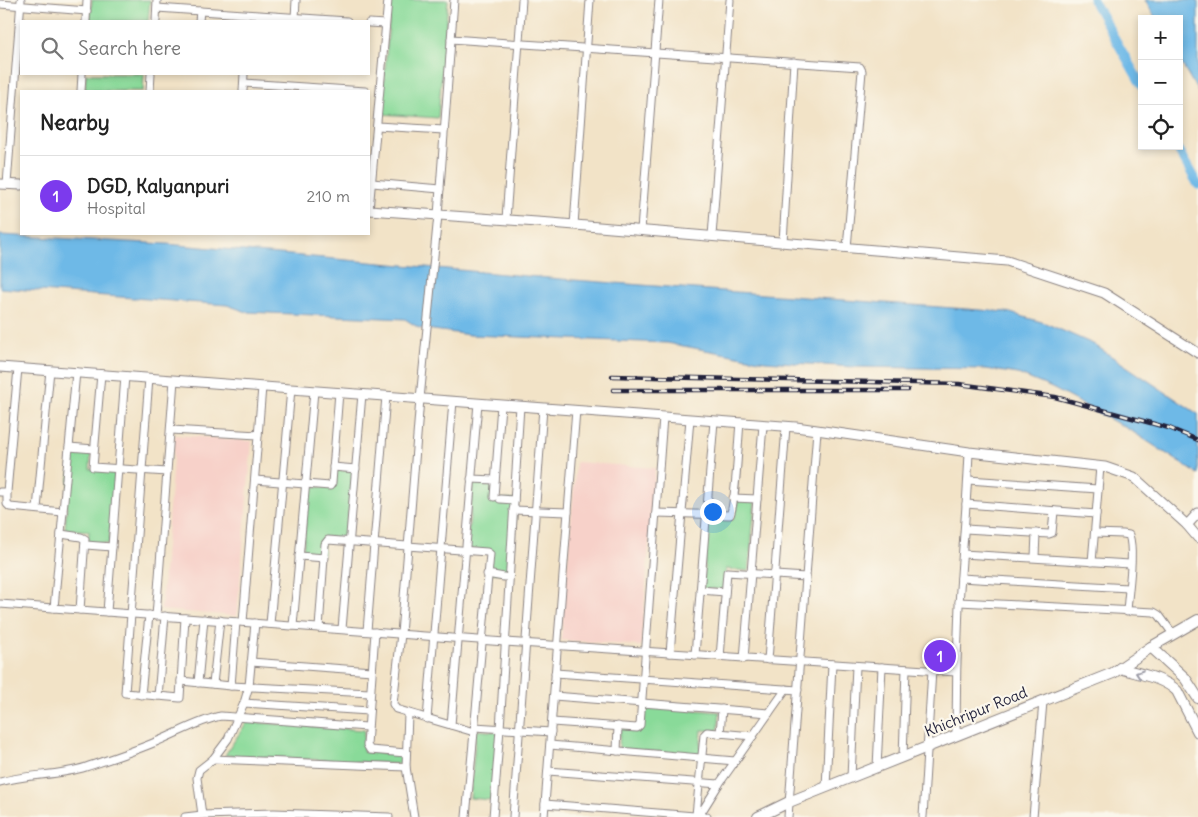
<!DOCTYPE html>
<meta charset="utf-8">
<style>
:root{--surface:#fff;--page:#f2f2f2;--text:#222;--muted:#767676;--line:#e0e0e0;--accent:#7c3aed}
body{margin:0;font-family:Delius,sans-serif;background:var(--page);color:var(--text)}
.controls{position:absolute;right:15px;top:15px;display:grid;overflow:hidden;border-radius:0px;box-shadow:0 2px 8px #0003}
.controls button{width:45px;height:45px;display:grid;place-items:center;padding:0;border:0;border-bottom:1px solid var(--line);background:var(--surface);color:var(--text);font:25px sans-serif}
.you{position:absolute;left:712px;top:511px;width:18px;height:18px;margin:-12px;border:4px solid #fff;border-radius:50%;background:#1a73e8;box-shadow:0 0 0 8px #1a73e833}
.badge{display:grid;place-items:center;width:32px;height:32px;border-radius:50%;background:var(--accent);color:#fff;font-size:16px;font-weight:700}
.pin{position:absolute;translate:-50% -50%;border:2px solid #fff;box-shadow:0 1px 5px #0006}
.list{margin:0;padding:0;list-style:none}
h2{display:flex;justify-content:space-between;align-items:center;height:65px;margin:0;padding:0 20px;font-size:21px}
h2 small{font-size:16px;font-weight:400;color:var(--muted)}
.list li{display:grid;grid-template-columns:32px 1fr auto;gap:15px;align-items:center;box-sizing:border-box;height:80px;padding:0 20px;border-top:1px solid var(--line)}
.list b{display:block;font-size:19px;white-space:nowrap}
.list p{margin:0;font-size:16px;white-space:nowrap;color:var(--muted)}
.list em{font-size:16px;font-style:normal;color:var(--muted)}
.icon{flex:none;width:28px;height:28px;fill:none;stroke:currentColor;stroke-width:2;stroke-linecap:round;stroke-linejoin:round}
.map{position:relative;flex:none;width:1198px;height:817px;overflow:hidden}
.search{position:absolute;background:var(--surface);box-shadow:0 2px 8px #0003;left:20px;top:20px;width:350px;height:55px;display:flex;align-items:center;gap:12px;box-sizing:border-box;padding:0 18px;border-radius:0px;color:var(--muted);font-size:19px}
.panel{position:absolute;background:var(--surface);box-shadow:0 2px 8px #0003;left:20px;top:90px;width:350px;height:145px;border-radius:0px}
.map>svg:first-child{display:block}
.built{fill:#f7d1c9}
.green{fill:#89da99;stroke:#567e6a}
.water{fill:#6eb9e7;stroke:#486e91}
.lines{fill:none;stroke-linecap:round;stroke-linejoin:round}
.canal{stroke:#6eb9e7;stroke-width:9}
.minor-casing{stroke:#8a8281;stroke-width:9}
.tertiary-casing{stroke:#8a8281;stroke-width:11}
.secondary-casing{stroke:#8a8281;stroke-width:12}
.minor{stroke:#fff;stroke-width:7}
.tertiary{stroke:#fff;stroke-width:9}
.secondary{stroke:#fff;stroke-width:10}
.rail-casing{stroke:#22223b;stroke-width:4.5}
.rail{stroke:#fbf7ec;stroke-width:2.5;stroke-dasharray:8;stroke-linecap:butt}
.oneway{stroke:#9c9ca7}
.labels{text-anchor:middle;stroke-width:4.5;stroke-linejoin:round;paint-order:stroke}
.street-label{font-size:15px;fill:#22223b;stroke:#fbf7ec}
</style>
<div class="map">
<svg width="1198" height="817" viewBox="0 0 1198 817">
<rect width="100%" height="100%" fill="#fbf7ec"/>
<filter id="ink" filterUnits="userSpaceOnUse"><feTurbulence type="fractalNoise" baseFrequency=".02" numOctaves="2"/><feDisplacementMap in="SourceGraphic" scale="10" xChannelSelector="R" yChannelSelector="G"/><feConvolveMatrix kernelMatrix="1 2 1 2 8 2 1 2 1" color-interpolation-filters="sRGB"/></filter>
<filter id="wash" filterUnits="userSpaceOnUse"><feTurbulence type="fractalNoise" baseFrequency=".0096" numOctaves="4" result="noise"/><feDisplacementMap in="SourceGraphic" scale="20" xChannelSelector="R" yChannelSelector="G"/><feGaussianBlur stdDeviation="1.12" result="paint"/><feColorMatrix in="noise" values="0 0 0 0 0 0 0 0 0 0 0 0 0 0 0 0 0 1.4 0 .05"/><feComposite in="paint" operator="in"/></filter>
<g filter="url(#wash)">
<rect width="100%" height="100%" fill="#f2e3c7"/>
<!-- built -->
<g class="built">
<polygon points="175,435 252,441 237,616 161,610"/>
<polygon points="576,462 655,468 641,646 561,640"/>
</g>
<!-- green -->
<g class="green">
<polygon points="92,0 150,0 148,21 90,21"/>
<polygon points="391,0 448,0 438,118 381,114"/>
<polygon points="86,74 144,74 143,91 85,91"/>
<polygon points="71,451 91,453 90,469 115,471 109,544 88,542 89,531 65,529"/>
<polygon points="335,470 354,471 345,538 324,537 323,555 303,553 308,486 333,488"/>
<polygon points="473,480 493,482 492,498 517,500 511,574 489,573 491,551 467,549"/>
<polygon points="735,500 755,501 749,571 726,569 724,590 703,588 708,517 733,519"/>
<polygon points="644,706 720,712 718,731 702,730 700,755 619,749 620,728 642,729"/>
<polygon points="247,722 364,730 363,752 402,754 401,764 225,755"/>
<polygon points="476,730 498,732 491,800 470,798"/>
</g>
<!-- water -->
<g class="water">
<polygon points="1145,0 1198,0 1198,92 1179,59 1179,19 1156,19"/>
<polygon points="0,235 167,244 560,279 1007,312 1045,323 1093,344 1198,414 1198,474 1130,430 1052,388 1018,374 986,369 853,367 765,361 667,343 470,335 419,328 405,319 247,312 227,305 0,288"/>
</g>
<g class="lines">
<!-- canal -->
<g class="canal">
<polyline points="1093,0 1142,86"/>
<polyline points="1176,146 1198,185"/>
</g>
</g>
</g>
<g filter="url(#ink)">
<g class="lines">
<!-- minor casing -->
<g class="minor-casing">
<g id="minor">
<polyline points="454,0 438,215 420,399 401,634 393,704 396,709 474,732 466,817"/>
<polyline points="0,4 87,11"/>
<polyline points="157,8 347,21"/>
<polyline points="295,18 296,0"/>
<polyline points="86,21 87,0"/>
<polyline points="156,21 157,0"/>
<polyline points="199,21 200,11"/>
<polyline points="369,23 385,24"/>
<polyline points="451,39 860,67 862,71 847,248"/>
<polyline points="244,83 365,91"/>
<polyline points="81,91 82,74"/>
<polyline points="150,91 151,74"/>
<polyline points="243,91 244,74"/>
<polyline points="377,126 444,130"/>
<polyline points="372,183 440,189"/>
<polyline points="7,184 21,0"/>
<polyline points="369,210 388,0"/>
<polyline points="506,219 522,0"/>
<polyline points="574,225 590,0"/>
<polyline points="641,230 659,0"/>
<polyline points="712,236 730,0"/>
<polyline points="783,242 794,62"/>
<polyline points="101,374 93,467 167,472"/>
<polyline points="149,378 125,693 180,698 185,618"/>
<polyline points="171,430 258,435"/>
<polyline points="69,447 94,449"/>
<polyline points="333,467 356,469"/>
<polyline points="471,479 495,480"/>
<polyline points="255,480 330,486 332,483 339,392"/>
<polyline points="968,480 1098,489"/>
<polyline points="0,492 7,492 18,368"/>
<polyline points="7,492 7,504 10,507 63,512"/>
<polyline points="494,497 501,405"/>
<polyline points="733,498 757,499"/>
<polyline points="500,499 514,500"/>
<polyline points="966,504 1096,514"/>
<polyline points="37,509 50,370"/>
<polyline points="513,510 568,512"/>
<path d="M656,513l74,2c6,-11 8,-75 10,-92"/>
<polyline points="965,529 1049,534 1052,533 1054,511"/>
<path d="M1095,533l28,1 6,1c6,17 -1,57 -2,77"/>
<polyline points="61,534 81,537 85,539 80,610"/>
<polyline points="86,545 112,547"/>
<polyline points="963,554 1130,564"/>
<polyline points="299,556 325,558"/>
<polyline points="1035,557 1036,533"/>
<polyline points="1092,562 1100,467"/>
<polyline points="487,574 504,577"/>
<polyline points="961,578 1128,588"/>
<polyline points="700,590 725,592"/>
<polyline points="959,602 1154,612 1159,615 1173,634"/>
<polyline points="0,604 505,642 956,672"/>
<polyline points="54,608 76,372"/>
<polyline points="107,612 125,376"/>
<polyline points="156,616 174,380"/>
<polyline points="243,622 262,387"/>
<polyline points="270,624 291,389"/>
<polyline points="293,626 314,391"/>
<polyline points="319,628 325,544 328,540 487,552 490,554 474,732"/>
<polyline points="342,629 362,394"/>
<polyline points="367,631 386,396"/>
<polyline points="375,632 367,745 370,750 406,753"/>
<polyline points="670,653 690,419"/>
<polyline points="695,655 714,421"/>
<polyline points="720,657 727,572 806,577"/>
<polyline points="744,659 763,425"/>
<polyline points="768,660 786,427"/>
<polyline points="251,662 372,671"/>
<polyline points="555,673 798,690"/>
<polyline points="181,681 231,686 370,693"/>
<polyline points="198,683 204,619"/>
<polyline points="213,684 220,620"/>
<polyline points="231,686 236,622"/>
<polyline points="141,695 149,615"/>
<polyline points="158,696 165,616"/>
<polyline points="554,696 769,713"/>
<polyline points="244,703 369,711"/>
<polyline points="408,714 406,767 414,817"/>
<polyline points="427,719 453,401"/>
<polyline points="552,722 637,728 640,725 663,417"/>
<polyline points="451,725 478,403"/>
<polyline points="475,727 551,732"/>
<polyline points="720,734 722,709"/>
<path d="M956,735c0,-43 1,-87 3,-130 3,-51 8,-102 10,-153"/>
<polyline points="550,745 735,761"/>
<polyline points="617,751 618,726"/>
<polyline points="903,757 906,669"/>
<polyline points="213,759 406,767"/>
<polyline points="877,767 882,667"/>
<polyline points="548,771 719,784"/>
<polyline points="851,778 856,666"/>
<path d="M0,782c28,-8 58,-6 86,-15 24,-8 49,-16 72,-26 20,-8 42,-21 63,-25l146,11"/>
<polyline points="826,787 832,664"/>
<polyline points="545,804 707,817"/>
<polyline points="202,815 197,778 199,770 213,759 228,739 244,703 249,686 255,623"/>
<polyline points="696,815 704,735 707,732 753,736"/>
<polyline points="699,816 719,784 786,689"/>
<polyline points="185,817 202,815 274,813 389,817"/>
<polyline points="493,817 500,729 520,406"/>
<polyline points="513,817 543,408"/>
<polyline points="544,817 576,410"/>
<polyline points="788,817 817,430"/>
<polyline points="923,817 932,670"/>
<polyline points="1033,817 1043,702"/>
</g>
</g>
<!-- tertiary casing -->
<g class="tertiary-casing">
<g id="tertiary">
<polyline points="0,184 21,185"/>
<polyline points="369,210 551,223 1007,261 1104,293 1198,353"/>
<polyline points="0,367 796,427 969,452 1105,467 1134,477 1187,525 1198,538"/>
<polyline points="1187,525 1198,513"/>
</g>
</g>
<!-- secondary casing -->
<g class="secondary-casing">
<g id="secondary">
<polyline points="1151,647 1185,678 1198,698"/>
<path d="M1120,668c18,6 43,9 57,23l21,41"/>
<polyline points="758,817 789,802 1113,673 1151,647 1198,620"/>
</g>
</g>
<!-- minor -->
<use href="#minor" class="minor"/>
<!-- tertiary -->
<use href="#tertiary" class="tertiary"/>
<!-- secondary -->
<use href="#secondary" class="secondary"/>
<!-- rail casing -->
<g class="rail-casing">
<g id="rail">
<polyline points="612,376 959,384 1055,397 1169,428 1198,440"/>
<polyline points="613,390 908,390"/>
</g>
</g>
<!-- rail -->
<use href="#rail" class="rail"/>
</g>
<!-- one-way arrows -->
<defs><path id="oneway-chevron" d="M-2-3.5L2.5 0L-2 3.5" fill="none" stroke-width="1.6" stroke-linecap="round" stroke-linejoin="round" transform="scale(1.25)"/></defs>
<use class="oneway" href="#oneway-chevron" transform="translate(1139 674) rotate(-162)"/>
</g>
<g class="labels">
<!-- street labels -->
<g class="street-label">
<text transform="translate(976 712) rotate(-22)" y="5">Khichripur Road</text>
</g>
</g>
</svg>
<div class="controls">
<button>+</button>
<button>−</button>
<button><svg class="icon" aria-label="locate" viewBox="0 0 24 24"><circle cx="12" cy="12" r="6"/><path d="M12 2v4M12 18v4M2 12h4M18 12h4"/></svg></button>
</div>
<div class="you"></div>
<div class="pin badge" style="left:940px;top:656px">1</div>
<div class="search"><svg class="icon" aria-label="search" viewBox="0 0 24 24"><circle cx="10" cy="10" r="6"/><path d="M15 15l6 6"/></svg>Search here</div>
<section class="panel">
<h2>Nearby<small></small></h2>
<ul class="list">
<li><span class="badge">1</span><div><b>DGD, Kalyanpuri</b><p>Hospital</p></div><em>210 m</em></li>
</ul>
</section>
</div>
